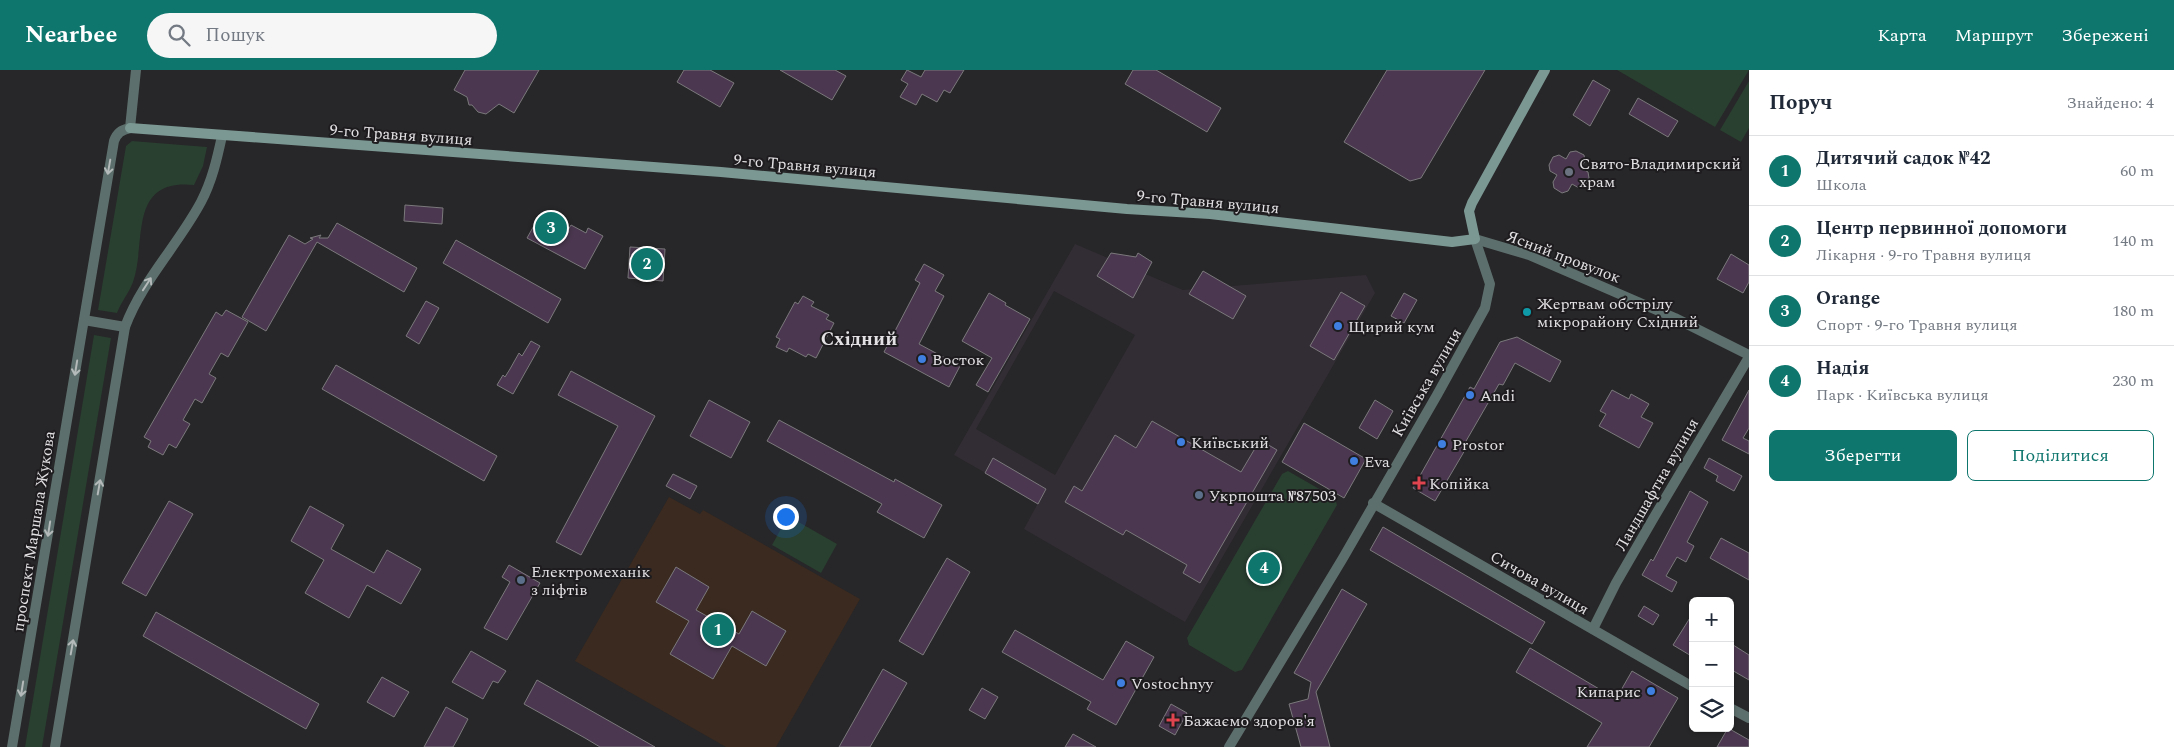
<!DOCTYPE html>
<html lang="uk">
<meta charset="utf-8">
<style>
:root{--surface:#fff;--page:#f6f6f7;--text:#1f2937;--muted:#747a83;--line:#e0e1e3;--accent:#0f766e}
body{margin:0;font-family:Spectral,serif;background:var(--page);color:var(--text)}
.controls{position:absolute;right:15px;bottom:15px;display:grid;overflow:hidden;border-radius:8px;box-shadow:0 1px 4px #0004}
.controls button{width:45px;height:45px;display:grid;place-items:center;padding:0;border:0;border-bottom:1px solid var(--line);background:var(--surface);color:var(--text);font:25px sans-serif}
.you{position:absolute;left:785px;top:446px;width:18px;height:18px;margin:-12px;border:4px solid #fff;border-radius:50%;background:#1a73e8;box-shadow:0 0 0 8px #1a73e833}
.badge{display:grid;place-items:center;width:32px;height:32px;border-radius:50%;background:var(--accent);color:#fff;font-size:16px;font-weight:700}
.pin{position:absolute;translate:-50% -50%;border:2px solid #fff;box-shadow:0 1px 5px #0006}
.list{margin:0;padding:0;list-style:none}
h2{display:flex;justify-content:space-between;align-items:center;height:65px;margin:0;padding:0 20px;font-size:21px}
h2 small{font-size:16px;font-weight:400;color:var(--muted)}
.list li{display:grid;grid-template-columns:32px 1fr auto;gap:15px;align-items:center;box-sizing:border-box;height:70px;padding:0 20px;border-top:1px solid var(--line)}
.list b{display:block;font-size:19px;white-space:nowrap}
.list p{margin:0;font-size:16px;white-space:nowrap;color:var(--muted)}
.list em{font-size:16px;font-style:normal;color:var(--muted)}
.actions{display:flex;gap:10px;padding:15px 20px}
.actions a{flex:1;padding:11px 0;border:1px solid var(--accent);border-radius:8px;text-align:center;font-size:18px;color:var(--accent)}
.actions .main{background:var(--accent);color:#fff}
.icon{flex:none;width:28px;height:28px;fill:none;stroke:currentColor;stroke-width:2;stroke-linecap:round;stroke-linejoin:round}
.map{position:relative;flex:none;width:1749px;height:677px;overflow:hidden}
header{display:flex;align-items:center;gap:30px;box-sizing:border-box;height:70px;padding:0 25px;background:var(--accent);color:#fff}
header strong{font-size:24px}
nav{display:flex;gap:28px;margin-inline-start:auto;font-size:18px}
.search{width:350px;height:45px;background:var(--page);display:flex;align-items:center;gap:12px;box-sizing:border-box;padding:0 18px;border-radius:28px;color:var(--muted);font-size:19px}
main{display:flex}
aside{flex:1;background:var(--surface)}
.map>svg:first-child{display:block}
.built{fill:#322d34;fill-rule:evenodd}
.education{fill:#3a2a20}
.green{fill:#293f30}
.building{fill:#4b3850;stroke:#7b797c}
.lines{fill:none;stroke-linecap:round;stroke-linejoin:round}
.street{stroke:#5d6f6c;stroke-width:10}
.secondary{stroke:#7b9893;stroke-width:10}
.oneway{stroke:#b4b9b9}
.worship-dot{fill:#6b7280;stroke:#1e1c1e;stroke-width:2}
.culture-dot{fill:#0f9aa8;stroke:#1e1c1e;stroke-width:2}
.shop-dot{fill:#3f7fe0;stroke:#1e1c1e;stroke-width:2}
.health-dot{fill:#e0444e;stroke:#1e1c1e;stroke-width:2}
.service-dot{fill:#5c6f8a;stroke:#1e1c1e;stroke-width:2}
.labels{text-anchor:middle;stroke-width:4;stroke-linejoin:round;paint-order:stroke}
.street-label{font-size:16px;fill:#e3e1e3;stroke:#1e1c1e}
.poi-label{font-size:16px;fill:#e3e1e3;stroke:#1e1c1e;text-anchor:start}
.quarter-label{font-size:19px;font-weight:bold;fill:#e3e1e3;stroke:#1e1c1e}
</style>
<header>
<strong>Nearbee</strong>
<div class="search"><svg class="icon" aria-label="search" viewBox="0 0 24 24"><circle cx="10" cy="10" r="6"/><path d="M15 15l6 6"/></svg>Пошук</div>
<nav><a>Карта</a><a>Маршрут</a><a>Збережені</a></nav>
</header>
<main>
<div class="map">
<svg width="1749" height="677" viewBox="0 0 1749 677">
<rect width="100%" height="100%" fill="#272628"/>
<!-- built -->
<path class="built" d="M1075,174l108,46 183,-15 9,18 -190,329 -161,-93 14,-26 -84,-48zM1054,221l81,44 -80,140 -79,-46z"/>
<!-- education -->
<polygon class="education" points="669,427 700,444 703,440 860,529 776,677 726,677 575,591"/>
<!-- green -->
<g class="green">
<polygon points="1617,0 1749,0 1715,57"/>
<polygon points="1749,11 1749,58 1741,72 1720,60"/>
<path d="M132,71l75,6 -4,19 -9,19c-67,-7 -47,58 -61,97 -4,11 -12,20 -16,31l-19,-3 28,-164z"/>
<polygon points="94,265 111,268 42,677 25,677"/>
<polygon points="1288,401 1335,428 1337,435 1242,600 1235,602 1189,575 1187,568 1282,404"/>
<polygon points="788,446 837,474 821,503 772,475"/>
</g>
<!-- building -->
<g class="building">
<polygon points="465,0 539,0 514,43 499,34 486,44 478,42 472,35 469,35 467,27 454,20"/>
<polygon points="684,0 710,0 734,13 720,37 677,12"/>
<polygon points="780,0 835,0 846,6 832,30"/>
<polygon points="907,0 921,7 925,0 964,0 950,23 944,20 937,32 922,24 916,35 900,27 908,14 901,10"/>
<polygon points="1133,0 1156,0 1221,38 1207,62 1125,14"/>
<polygon points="1387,0 1485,0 1421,108 1410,111 1344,72"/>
<polygon points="1593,10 1610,20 1590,56 1573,45"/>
<polygon points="1638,28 1678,51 1668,67 1629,44"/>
<polygon points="1576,81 1584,85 1585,91 1581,98 1588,102 1589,108 1585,116 1579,118 1572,114 1568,121 1562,123 1554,118 1553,112 1557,105 1550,101 1549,95 1553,87 1559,85 1566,89 1570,82"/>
<polygon points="405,135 443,138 442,154 404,151"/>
<polygon points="540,145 568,160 571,155 586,163 588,158 603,166 585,199 527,168"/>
<polygon points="337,153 417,198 404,222 317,172 266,261 242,247 289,165 305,174 313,169 310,168 321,165 319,168 328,168"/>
<polygon points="456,170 561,229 548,253 443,193"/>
<polygon points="630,177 665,179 663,211 628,208"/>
<polygon points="1111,183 1136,187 1138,183 1152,192 1133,228 1097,206"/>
<polygon points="1731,184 1749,195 1749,212 1743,223 1717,209"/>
<polygon points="924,194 944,205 935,221 944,226 919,274 960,296 949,317 884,282 920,213 915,210"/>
<polygon points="1203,201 1246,226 1233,249 1189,224"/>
<polygon points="1341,222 1365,236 1334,290 1310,276"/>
<polygon points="989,223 1006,233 1005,235 1030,249 988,322 976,315 992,288 962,271"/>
<polygon points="1404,223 1417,230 1404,253 1391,246"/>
<polygon points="803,226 814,232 811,236 829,245 826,249 834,253 816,288 808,284 806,287 789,278 787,282 776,277 780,269 776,267 795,232 798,234"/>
<polygon points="426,231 439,238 419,274 406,266"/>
<polygon points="226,240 248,252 228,287 221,283 209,304 216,308 202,333 195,329 183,350 190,354 176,378 169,374 163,385 148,377 151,371 144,367 216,242 222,246"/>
<polygon points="1517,267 1561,291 1550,312 1515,293 1503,315 1499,314 1462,378 1465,380 1435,431 1413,418 1470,317 1474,319 1500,272"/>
<polygon points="531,271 540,276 513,324 497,315 503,305 505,307 510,299 519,283 522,286"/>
<polygon points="336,295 497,386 484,411 322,319"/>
<polygon points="571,301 655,346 581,485 556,472 618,356 558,325"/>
<polygon points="1612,320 1629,329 1631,324 1649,334 1641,347 1653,353 1639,378 1599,356 1606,344 1600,341"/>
<polygon points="1749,320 1749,358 1743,368 1749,371 1749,384 1722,370"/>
<polygon points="709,330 750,352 731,388 690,366"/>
<polygon points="1375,330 1393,341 1377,369 1359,358"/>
<polygon points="779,350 894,412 895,409 942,435 924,468 877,442 882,434 767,371"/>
<polygon points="1152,351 1241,402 1260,370 1277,380 1200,513 1183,503 1187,495 1126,460 1123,465 1065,432 1074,416 1082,421 1115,365 1136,378"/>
<polygon points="1304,353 1366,389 1344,428 1282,392"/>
<polygon points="993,388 1046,419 1038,434 985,403"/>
<polygon points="1709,388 1742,406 1734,421 1716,411 1718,406 1704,398"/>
<polygon points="673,404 697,416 690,429 666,416"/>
<polygon points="1690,421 1708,432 1687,472 1694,476 1686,492 1677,487 1666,506 1677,512 1672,522 1642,505 1651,489 1653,491"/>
<polygon points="169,431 193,444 146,526 122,513"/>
<polygon points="310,436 344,455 331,479 374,503 387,480 421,499 401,534 367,515 349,548 305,523 324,490 291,471"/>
<polygon points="1383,457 1545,552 1532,574 1370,480"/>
<polygon points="1721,468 1749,483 1749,510 1710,488"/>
<polygon points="947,488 970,502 923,585 899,571"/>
<polygon points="509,495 540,513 507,570 484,558 510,512 502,507"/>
<polygon points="676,497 709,517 696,540 739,564 752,541 786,561 766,596 732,576 713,609 670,584 689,551 656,532"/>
<polygon points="1342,519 1367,534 1316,622 1330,677 1301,677 1289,634 1308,629 1311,612 1294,603"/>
<polygon points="1644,536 1659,545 1653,555 1638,546"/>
<polygon points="156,542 319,634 306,659 143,566"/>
<polygon points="1693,543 1693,587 1673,575"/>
<polygon points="1015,560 1103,610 1126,571 1154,587 1116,655 1087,639 1091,632 1002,582"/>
<polygon points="1730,573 1749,585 1749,610 1730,599"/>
<polygon points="1530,578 1616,629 1632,601 1678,628 1649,677 1587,677 1602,653 1516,602"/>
<polygon points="471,581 506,601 498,613 493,611 483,629 452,612"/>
<polygon points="883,599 907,613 895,634 870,677 839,677"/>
<polygon points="382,607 409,622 394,647 367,632"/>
<polygon points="537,610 655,677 600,677 585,668 524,634"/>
<polygon points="982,618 998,627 985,649 969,640"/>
<polygon points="1171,634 1187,643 1175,665 1159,656"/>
<polygon points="446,637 468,649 457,670 453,677 424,677"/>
<polygon points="1728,658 1749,670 1749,677 1717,677"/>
<polygon points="1073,664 1096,677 1065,677"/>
</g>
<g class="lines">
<!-- street -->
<g class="street">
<polyline points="1475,169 1529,185 1675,248 1749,285"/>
<polyline points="84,250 125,257"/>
<polyline points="1373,433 1693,617"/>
<polyline points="1593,559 1616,513 1653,449 1749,287"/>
<polyline points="1730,638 1749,648"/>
<path d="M12,677l102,-606c3,-8 7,-11 16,-13l6,-58"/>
<path d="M55,677l70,-420c17,-46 53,-82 76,-125 11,-21 16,-43 21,-66"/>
<polyline points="1229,677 1343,488 1437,325 1485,238 1490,214 1475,169"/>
</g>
<!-- secondary -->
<polyline class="secondary" points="130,58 721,102 1127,139 1210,144 1452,172 1475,169 1469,141 1472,133 1545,0"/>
</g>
<!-- one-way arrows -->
<defs><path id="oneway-shaft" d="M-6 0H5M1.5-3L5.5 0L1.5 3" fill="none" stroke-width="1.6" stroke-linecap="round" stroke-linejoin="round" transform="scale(1.25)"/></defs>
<g class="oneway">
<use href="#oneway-shaft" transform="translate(109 97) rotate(100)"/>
<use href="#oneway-shaft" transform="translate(147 214) rotate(-57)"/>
<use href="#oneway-shaft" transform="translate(76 298) rotate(99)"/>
<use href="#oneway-shaft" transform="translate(99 417) rotate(-80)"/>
<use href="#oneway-shaft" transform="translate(49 459) rotate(99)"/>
<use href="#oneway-shaft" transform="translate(72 577) rotate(-80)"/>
<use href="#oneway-shaft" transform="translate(22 619) rotate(99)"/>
</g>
<!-- markers -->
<circle class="worship-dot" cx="1569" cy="102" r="5"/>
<circle class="culture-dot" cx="1527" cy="242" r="5"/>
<g class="shop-dot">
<circle cx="1338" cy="256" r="5"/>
<circle cx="922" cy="289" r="5"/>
<circle cx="1470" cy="325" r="5"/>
<circle cx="1181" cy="372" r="5"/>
<circle cx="1442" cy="374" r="5"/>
<circle cx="1354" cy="391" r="5"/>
<circle cx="1121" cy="613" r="5"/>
<circle cx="1651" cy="621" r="5"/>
</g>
<g class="health-dot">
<path d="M1416.5 405.5h5v5h5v5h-5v5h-5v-5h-5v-5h5z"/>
<path d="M1170.5 642.5h5v5h5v5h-5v5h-5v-5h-5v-5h5z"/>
</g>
<g class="service-dot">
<circle cx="1199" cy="425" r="5"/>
<circle cx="521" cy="510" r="5"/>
</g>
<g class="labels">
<!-- street labels -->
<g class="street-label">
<text transform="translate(401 64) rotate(4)" y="6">9-го Травня вулиця</text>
<text transform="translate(805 95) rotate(5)" y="6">9-го Травня вулиця</text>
<text transform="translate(1208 131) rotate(5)" y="6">9-го Травня вулиця</text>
<text transform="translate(1564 186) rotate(21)" y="6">Ясний провулок</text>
<text transform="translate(1426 312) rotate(-60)" y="6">Київська вулиця</text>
<text transform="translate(1656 414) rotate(-60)" y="6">Ландшафтна вулиця</text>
<text transform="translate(33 461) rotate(-81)" y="6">проспект Маршала Жукова</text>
<text transform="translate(1540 512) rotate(30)" y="6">Сичова вулиця</text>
</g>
<!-- poi labels -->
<g class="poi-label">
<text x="1579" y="99">Свято-Владимирский<tspan x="1579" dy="18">храм</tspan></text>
<text x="1537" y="239">Жертвам обстрілу<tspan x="1537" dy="18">мікрорайону Східний</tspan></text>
<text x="1348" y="262">Щирий кум</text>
<text x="932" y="295">Восток</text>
<text x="1480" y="331">Andi</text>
<text x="1191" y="378">Київський</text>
<text x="1452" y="380">Prostor</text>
<text x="1364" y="397">Eva</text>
<text x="1429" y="419">Копійка</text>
<text x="1209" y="431">Укрпошта №87503</text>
<text x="531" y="507">Електромеханік<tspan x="531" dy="18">з ліфтів</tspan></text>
<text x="1131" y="619">Vostochnyy</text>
<text x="1641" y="627" text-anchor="end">Кипарис</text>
<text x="1183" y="656">Бажаємо здоров'я</text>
</g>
<!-- quarter labels -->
<g class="quarter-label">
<text x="859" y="275">Східний</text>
</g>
</g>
</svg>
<div class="controls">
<button>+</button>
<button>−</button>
<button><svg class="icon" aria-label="layers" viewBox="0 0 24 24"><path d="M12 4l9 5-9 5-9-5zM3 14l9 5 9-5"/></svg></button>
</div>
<div class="you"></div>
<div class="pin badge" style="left:718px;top:560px">1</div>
<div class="pin badge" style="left:647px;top:194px">2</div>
<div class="pin badge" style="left:551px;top:158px">3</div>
<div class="pin badge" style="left:1264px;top:498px">4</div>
</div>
<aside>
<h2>Поруч<small>Знайдено: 4</small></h2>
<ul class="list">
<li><span class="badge">1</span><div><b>Дитячий садок №42</b><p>Школа</p></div><em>60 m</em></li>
<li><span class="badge">2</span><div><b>Центр первинної допомоги</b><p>Лікарня · 9-го Травня вулиця</p></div><em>140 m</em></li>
<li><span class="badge">3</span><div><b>Orange</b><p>Спорт · 9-го Травня вулиця</p></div><em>180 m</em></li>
<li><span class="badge">4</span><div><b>Надія</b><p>Парк · Київська вулиця</p></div><em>230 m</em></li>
</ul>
<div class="actions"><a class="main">Зберегти</a><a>Поділитися</a></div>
</aside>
</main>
